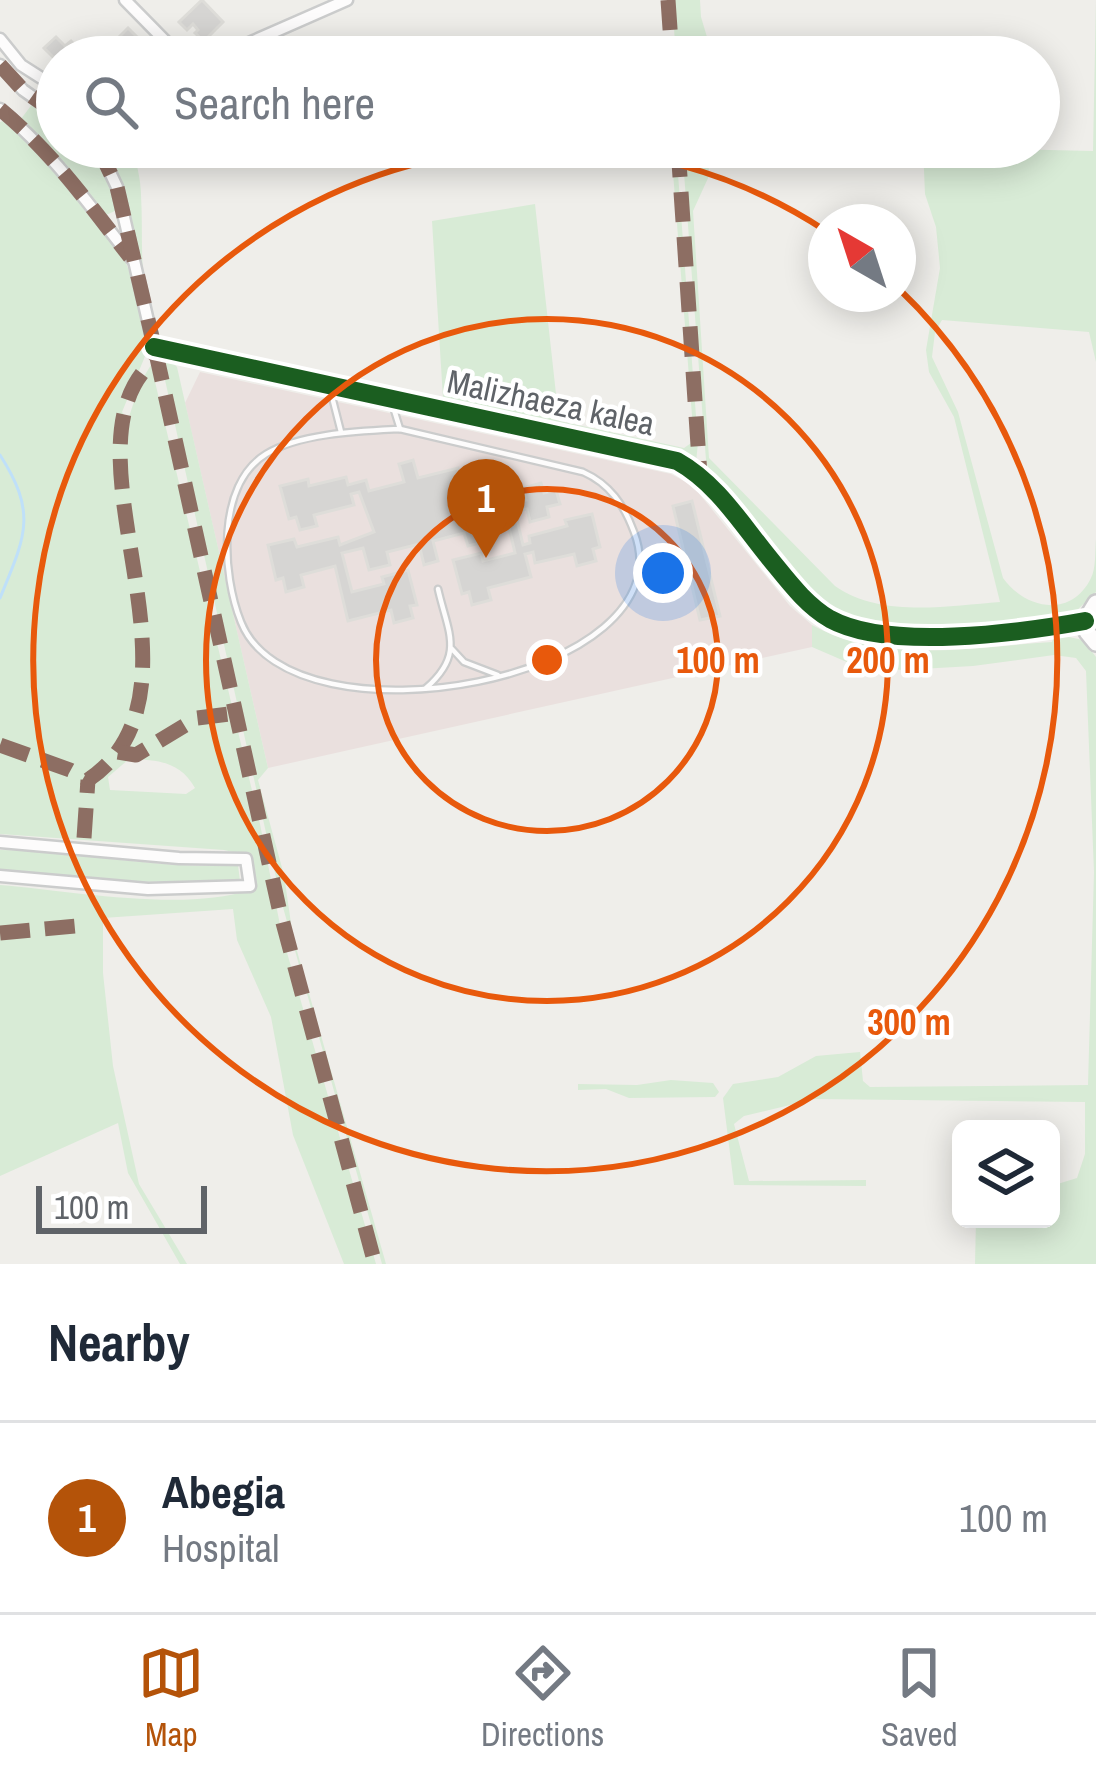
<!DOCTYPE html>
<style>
:root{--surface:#fff;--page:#f6f6f7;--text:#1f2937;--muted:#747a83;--line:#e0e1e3;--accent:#b45309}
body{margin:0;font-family:"Archivo Narrow",sans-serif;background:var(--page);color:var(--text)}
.controls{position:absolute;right:36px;bottom:36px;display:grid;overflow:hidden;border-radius:18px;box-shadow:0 6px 30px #0003}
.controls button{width:108px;height:108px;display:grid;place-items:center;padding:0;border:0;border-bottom:3px solid var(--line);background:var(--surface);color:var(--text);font:60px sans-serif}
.compass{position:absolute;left:808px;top:204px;width:108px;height:108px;border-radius:50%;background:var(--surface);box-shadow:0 6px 30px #0003;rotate:321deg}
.scale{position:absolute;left:36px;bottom:30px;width:171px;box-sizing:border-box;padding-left:12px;border:6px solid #5f6368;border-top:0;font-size:33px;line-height:42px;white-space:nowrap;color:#5f6368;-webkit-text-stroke:9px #fff;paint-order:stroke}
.you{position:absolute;left:663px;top:573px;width:42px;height:42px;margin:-30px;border:9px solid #fff;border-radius:50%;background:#1a73e8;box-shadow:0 0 0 18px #1a73e833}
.badge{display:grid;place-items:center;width:78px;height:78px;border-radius:50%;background:var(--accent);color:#fff;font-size:39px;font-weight:700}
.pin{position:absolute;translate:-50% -99px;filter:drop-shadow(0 3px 6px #0008)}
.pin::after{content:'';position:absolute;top:63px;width:42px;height:36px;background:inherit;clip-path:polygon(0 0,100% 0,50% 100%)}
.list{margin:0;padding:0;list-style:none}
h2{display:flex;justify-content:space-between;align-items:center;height:156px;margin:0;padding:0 48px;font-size:51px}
h2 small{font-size:39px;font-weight:400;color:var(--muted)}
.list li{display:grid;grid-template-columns:78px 1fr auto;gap:36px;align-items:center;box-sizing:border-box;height:192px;padding:0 48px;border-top:3px solid var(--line)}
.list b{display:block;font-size:45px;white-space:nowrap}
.list p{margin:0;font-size:39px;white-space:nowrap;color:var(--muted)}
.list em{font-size:39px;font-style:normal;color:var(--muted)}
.icon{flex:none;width:66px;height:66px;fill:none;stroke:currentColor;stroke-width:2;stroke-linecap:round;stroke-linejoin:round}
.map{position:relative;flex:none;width:1096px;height:1264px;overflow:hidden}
.search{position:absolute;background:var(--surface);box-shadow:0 6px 30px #0003;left:36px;right:36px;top:36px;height:132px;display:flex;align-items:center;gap:30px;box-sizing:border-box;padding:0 42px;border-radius:66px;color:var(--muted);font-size:45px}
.sheet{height:348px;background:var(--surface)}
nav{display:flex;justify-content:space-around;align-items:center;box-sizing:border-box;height:168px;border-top:3px solid var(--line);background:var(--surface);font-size:33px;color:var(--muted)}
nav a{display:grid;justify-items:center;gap:6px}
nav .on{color:var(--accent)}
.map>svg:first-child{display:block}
.medical{fill:#eae0de}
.green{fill:#d8ebd6;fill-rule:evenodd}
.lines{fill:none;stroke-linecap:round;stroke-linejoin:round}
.stream{stroke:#bfe0f9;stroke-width:3}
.building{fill:#d6d5d3;stroke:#deddd9;stroke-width:3}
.lane-casing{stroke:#cbcccc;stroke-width:9}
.street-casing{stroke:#cbcccc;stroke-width:15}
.secondary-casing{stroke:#cacacb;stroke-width:20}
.path{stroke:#cacfcc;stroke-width:3;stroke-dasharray:12 6;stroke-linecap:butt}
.lane{stroke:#fdfcfc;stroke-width:4.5}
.street{stroke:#fdfcfc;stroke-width:10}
.secondary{stroke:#fdfcfc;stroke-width:15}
.quiet{stroke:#8d6e63;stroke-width:15;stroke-dasharray:30 15;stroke-linecap:butt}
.cycleway-casing{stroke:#fff;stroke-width:26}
.cycleway{stroke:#1b5e20;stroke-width:18}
.ring{fill:none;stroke:#e8590c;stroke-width:6}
.labels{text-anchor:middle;stroke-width:9;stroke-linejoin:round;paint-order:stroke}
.street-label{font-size:33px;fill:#5f6368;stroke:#fff}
.centre{fill:#e8590c;stroke:#fff;stroke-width:6}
.ring-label{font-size:36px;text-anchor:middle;font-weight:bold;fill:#e8590c;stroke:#fff;stroke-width:9;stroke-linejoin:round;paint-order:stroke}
</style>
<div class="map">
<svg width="1096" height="1264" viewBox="0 0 1096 1264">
<rect width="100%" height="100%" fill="#efeeea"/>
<!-- medical -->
<polygon class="medical" points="200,372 671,474 693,486 790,606 812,625 812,647 268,768 185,403"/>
<!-- green -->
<g class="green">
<polygon points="672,0 700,0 701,17 713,57 676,57"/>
<path d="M1096,0v362l-7,-30 -147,-12 -7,12 -3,25 26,55 45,166c22,31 68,41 88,0 5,-10 4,-27 5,-39v53l-23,22 -18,5 -87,8 -87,1 -40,-13 -46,-36 -86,-106 -3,-13 -24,-313h26l1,29 -16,35 16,247 126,128c45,32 112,20 165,16l-46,-185 -25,-45 -3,-22 14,-82 -4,-41 -11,-33 -2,-47 170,4z"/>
<polygon points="33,103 57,122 57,147 89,147 107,176 117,210 102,217 77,179 21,119"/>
<path d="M3,121l13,4 12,10 95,120 12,32 13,62 -26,63 6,8 12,-37 11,-18 109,459 22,111 94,329h-32l-51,-129 -22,-118 -34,-77 -4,-31 -130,9v55l10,93 26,118 48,80h-7l-52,-91 -10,-50 -118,53v-291c72,6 183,27 250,5l-4,-35 -22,-5 -224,-16v-712zM129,759c28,1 51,2 66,29l-9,6 -76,-4 -2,-13z"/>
<path d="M102,147h31c3,16 8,32 8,48 3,52 -5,94 20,143l282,60 -11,-177 103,-17 24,217 125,27 10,-7 -23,-294h5l22,296 -2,19 -54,-17 -481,-103 -5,-3 -37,-159z"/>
<polygon points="161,362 173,363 177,367 268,768 258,780 284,875 293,937 386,1264 382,1264 281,900"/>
<path d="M812,625c73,40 160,22 240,17l3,-8 28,6 13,17v607h-121l1,-45h75v-33l26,-8 8,-24v-52l-270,-3 -71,17 -10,8 15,57 117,-1v6l-132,-1 -11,-87 10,-14 45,-7 38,-21 44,-4 3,29 7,6 218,-2 6,-213 -8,-201 -10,-13 -22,-3 -81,11 -71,4 -46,-4 -44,-19z"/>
<path d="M0,850c79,1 159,20 238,15l2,16 -114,1 -126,-13z"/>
<polygon points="671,1080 713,1083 719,1092 715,1097 629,1098 606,1089 578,1090 578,1084 637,1085"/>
</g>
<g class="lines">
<!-- stream -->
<path class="stream" d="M0,455c38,59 25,82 0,143"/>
</g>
<!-- building -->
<g class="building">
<polygon points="202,0 223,22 204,41 195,33 198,30 193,24 187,30 179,22"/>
<polygon points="128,28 149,49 147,57 130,57 115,41"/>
<polygon points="56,37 65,46 71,41 86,57 57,57 57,61 44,48"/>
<polygon points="413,460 418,478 458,468 468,510 526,500 523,488 541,483 544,493 556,490 560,504 547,507 549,517 530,522 527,509 515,511 523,545 530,543 529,536 567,526 565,520 592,514 600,547 593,549 596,561 577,566 574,554 535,563 533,552 525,554 531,577 488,588 491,600 472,605 469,592 462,594 453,560 481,553 483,561 515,553 506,515 484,520 489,541 468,546 464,533 433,541 438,561 424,565 419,544 387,552 390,565 369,570 363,548 342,553 352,592 384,584 382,577 408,570 417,605 410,606 413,618 394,623 391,610 348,621 335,566 301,575 304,587 286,592 283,578 276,580 268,545 294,539 297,547 338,537 340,545 374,532 359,492 351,494 354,505 314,515 317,526 300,530 296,517 289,519 280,486 308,479 309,486 346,477 348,485 366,480 369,491 404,482 399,464"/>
<polygon points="692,501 720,616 700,620 673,506"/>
</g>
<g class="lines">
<!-- lane casing -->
<g class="lane-casing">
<g id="lane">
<polyline points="329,385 341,432"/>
<polyline points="391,400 400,429"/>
<path d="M400,429l183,43c27,12 41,33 51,60 57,149 -342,220 -393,90 -19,-47 -25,-137 25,-168 34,-21 95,-23 134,-25z"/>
<polyline points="452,649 464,662 498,675"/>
<path d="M426,688c39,-34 22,-55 12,-99"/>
</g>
</g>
<!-- street casing -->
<g class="street-casing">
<g id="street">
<polyline points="125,0 181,57"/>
<polyline points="0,39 21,65 57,88"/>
<polyline points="217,57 347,0"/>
<polyline points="0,65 23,90 57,114"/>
<path d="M0,109c53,44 90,97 132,150"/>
<path d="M98,147l19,40 37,160 523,114c41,23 65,64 94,99 18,22 35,45 59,59 58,32 189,14 255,2"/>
<polyline points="0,842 179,858 246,859 250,886 148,889 0,876"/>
</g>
</g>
<!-- secondary casing -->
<g class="secondary-casing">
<polyline id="secondary" points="1096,603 1085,621 1087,632 1096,643"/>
</g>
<!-- path -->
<polyline class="path" points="185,45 211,49"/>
<!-- lane -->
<use href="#lane" class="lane"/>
<!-- street -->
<use href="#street" class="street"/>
<!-- secondary -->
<use href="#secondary" class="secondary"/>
<!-- quiet -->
<g class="quiet">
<polyline points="668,0 672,57"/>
<polyline points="0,65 23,90 57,114"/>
<path d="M0,109c52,43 89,95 130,148"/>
<polyline points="98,147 117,187 156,354"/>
<polyline points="678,147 700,475"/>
<path d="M0,745l70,25 18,10c136,-92 -38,-336 69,-422l122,550 96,356"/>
<polyline points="118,752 136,755 197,718 237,713"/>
<polyline points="84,838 88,780"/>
<polyline points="0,933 76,926"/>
</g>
<!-- cycleway casing -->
<g class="cycleway-casing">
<path id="cycleway" d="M154,347l523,114c41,23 65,64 94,99 18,22 35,45 59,59 58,32 189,14 255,2"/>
</g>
<!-- cycleway -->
<use href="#cycleway" class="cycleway"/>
</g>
<!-- distance rings -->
<g class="ring">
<circle cx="547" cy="660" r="171"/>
<circle cx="547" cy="660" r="341"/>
<path d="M899 289A512 512 0 1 1 826 231"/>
</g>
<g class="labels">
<!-- street labels -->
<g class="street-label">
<text transform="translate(551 402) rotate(12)" y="12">Malizhaeza kalea</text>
</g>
</g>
<circle cx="547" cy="660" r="18" class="centre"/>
<g class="ring-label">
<text x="718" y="673">100 m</text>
<text x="888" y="673">200 m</text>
<text x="909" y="1035">300 m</text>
</g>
</svg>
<div class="controls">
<button><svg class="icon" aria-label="layers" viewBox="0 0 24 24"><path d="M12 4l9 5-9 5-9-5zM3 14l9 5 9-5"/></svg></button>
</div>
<svg class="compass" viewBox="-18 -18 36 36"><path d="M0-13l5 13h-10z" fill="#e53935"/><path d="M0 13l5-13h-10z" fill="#747a83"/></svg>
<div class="scale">100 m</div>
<div class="you"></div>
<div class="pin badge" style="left:486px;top:558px">1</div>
<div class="search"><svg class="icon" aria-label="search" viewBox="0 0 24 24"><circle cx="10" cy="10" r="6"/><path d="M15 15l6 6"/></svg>Search here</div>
</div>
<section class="sheet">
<h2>Nearby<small></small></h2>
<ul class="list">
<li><span class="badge">1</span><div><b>Abegia</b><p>Hospital</p></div><em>100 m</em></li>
</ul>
</section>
<nav>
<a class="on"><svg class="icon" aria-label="map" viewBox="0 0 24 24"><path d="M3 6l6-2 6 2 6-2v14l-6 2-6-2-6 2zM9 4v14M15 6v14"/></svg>Map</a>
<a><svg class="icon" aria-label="directions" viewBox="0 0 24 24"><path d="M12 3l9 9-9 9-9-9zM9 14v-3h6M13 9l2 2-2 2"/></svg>Directions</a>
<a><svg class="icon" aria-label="saved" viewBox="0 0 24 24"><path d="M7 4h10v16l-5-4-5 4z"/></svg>Saved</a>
</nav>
